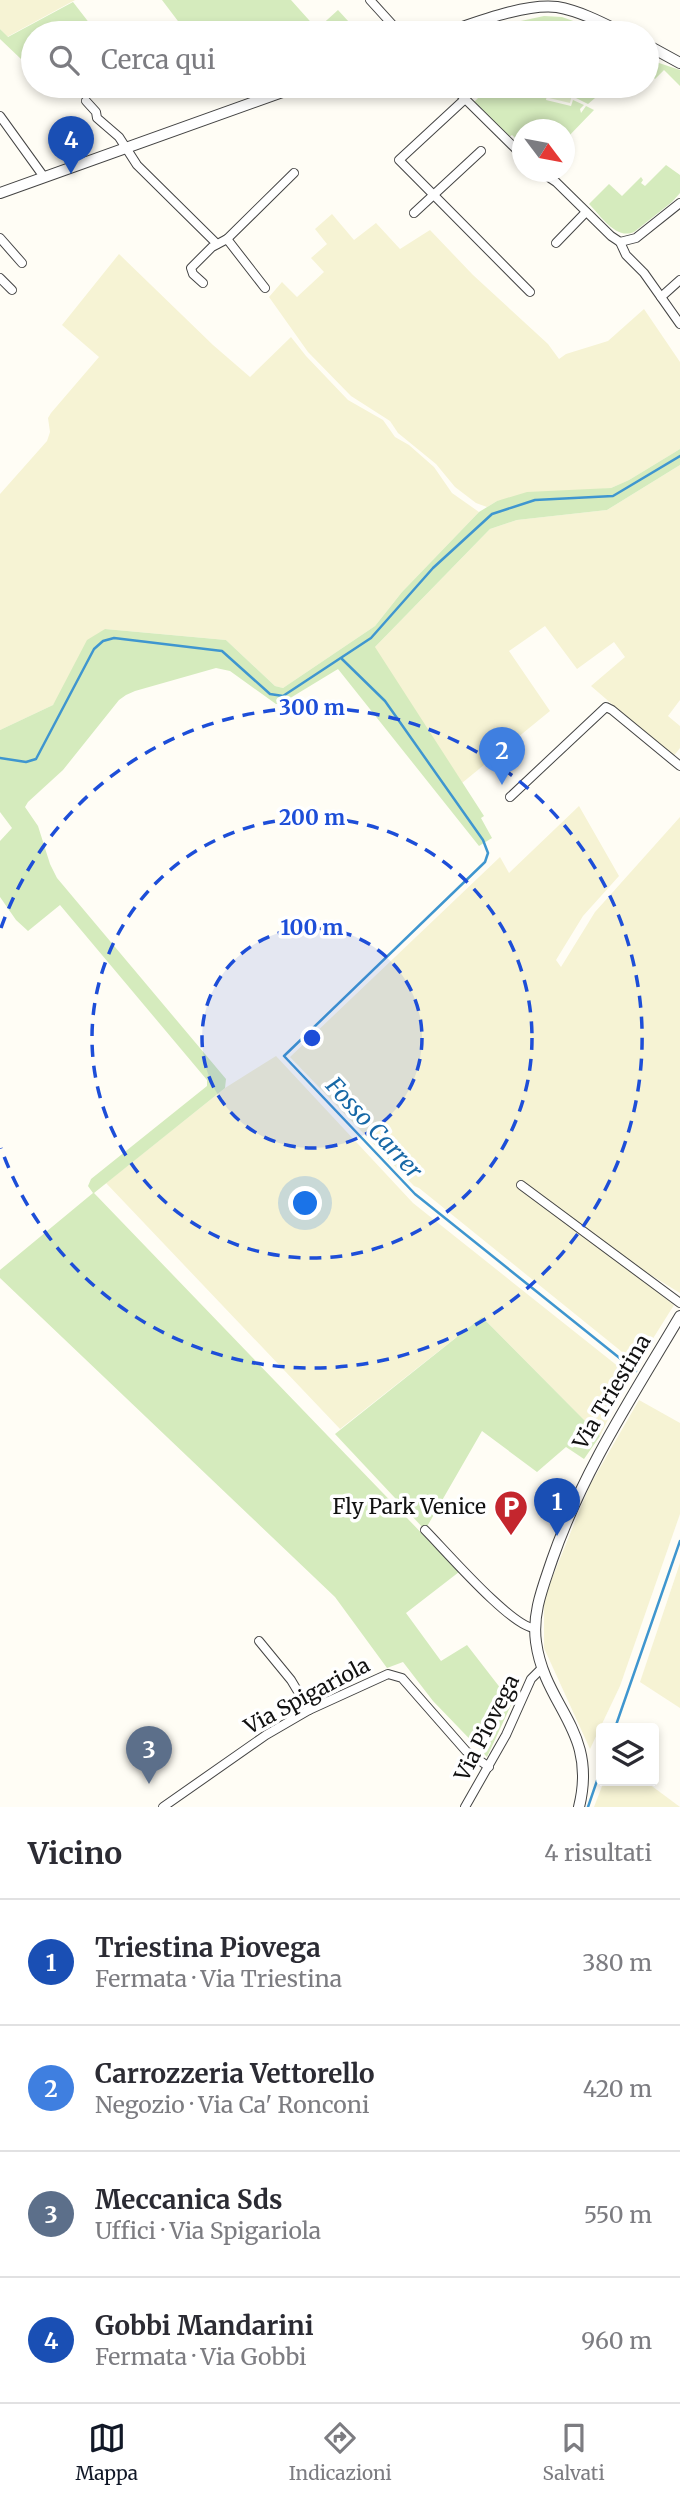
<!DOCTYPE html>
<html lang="it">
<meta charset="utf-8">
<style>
:root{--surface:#fff;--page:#f2f2f3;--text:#2b2b33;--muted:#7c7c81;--line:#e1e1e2;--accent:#111827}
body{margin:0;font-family:Merriweather,serif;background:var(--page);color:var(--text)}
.controls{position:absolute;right:21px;bottom:21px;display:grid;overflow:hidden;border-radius:7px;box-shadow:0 4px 10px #0003}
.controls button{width:63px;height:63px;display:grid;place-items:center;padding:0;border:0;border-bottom:2px solid var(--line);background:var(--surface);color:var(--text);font:35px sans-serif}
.compass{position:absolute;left:512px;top:119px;width:63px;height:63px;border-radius:50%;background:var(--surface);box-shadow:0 4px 10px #0003;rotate:122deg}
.you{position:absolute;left:306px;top:1204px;width:24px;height:24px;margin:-18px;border:5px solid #fff;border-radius:50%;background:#1a73e8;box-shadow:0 0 0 10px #1a73e833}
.badge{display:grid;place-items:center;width:46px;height:46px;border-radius:50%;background:var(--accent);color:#fff;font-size:23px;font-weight:700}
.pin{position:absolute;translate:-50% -58px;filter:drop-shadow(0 2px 4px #0008)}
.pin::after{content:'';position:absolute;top:37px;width:24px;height:21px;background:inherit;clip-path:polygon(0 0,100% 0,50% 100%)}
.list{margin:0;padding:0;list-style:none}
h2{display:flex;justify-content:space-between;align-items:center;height:91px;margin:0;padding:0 28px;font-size:30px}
h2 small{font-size:23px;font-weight:400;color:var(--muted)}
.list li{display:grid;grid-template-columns:46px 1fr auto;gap:21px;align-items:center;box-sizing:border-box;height:126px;padding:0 28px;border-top:2px solid var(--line)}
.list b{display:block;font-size:26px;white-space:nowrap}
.list p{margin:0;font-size:23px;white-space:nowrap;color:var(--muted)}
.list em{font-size:23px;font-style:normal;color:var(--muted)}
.icon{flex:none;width:38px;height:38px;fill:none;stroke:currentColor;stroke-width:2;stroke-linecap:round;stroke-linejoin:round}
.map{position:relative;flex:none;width:680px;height:1807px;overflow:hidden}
.search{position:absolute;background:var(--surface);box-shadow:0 4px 10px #0003;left:21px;right:21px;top:21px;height:77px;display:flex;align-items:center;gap:18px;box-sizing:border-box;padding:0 24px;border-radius:38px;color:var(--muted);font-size:26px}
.sheet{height:595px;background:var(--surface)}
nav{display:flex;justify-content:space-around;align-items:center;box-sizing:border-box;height:98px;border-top:2px solid var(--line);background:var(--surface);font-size:19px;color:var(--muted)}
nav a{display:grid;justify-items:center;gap:4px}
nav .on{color:var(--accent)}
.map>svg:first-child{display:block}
.farmland{fill:#f6f3d4}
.green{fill:#d5ebbd}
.pitch{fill:#e6f2cf}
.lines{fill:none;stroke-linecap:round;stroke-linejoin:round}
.stream{stroke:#3f96cf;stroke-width:2.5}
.minor-casing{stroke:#444;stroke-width:10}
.tertiary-casing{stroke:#444;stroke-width:12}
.minor{stroke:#fff;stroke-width:8}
.tertiary{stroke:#fff;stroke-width:10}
.ring{fill:none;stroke:#1d4ed8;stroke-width:3.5;stroke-dasharray:12 9}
.labels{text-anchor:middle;stroke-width:7;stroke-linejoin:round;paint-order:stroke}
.street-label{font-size:21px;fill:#111;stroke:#fff}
.poi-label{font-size:21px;fill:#111;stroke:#fff;text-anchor:end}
.water-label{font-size:23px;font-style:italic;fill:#1768a6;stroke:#fff}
.centre{fill:#1d4ed8;stroke:#fff;stroke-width:3.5}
.ring-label{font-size:21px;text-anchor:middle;font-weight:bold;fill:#1d4ed8;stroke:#fff;stroke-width:7;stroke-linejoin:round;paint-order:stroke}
</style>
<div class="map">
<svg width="680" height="1807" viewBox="0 0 680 1807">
<rect width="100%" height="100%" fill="#fffdf5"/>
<!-- farmland -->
<g class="farmland">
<polygon points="0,0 75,0 7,37 0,29"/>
<polygon points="332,214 354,240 376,223 400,249 430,230 473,275 548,344 559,359 566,354 608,341 644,309 680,362 680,449 629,480 611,488 497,501 487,507 476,503 455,487 436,464 398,433 390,421 351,396 308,352 269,297 282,282 297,297 324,272 311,258 327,244 315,229"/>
<polygon points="119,254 213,345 250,377 291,337 306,356 348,400 383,420 395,437 409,445 434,467 452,493 479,512 402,592 375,626 283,688 275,686 226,640 105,629 53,705 0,730 0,494 47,441 50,432 48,418 51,413 99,357 62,325"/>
<polygon points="680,465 680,700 668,716 680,726 680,748 673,757 591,686 625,657 614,642 577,669 545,626 509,651 550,711 462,783 374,648 490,529 517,520 607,510"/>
<polygon points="579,806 619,876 583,916 556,960 561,967 595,912 680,817 680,1293 636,1266 629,1270 674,1305 637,1364 419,1188 414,1186 290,1057 500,857 509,873"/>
<polygon points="276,1056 413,1203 629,1375 600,1436 482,1317 340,1429 106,1183 225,1088"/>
<polygon points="639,1400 680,1423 680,1514 620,1686 590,1749 544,1648 544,1598 590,1485"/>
<polygon points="680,1563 680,1708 640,1682"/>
<polygon points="604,1781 645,1781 680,1807 594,1807"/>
</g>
<!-- green -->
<g class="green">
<polygon points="162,0 291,0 317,29 338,10 359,33 345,31 187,33"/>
<polygon points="73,2 97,33 33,33 33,62 26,55 21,59 0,39 0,29 8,37"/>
<polygon points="544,16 562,17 576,22 570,33 466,33"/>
<polygon points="647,59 680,70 680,86 664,70 655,79 647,70"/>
<polygon points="480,86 549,86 546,100 571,106 573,100 584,105 580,109 581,113 586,106 594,110 565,140 564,130 522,130 522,144 512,135 509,137 473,103 485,91"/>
<polygon points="577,86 609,86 588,104 574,97"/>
<path d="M666,165l14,10v18l-8,9 -38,30c-18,8 -33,-16 -45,-28l20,-20 13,12 19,-19 2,3 -2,3 4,3z"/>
<polygon points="680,449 680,465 607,510 517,520 490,529 375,647 484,816 481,818 492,838 479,846 338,669 282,703 276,704 230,671 216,668 135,691 126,695 119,700 63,770 28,802 25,807 38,826 50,864 57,878 226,1079 225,1088 94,1193 459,1572 406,1613 441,1661 467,1645 512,1703 487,1757 433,1701 403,1662 387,1668 335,1597 0,1278 0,1270 93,1193 88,1186 91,1179 207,1086 207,1080 60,905 28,931 16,920 0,897 0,841 12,828 0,812 0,730 53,705 87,640 105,629 226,640 275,686 283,688 375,626 402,592 479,512 497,501 527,492 611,488 629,480"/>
<polygon points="482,1317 600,1436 584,1459 566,1447 537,1472 482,1431 425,1530 335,1434"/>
</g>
<!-- pitch -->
<polygon class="pitch" points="552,86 574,86 570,103 549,98"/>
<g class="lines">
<!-- stream -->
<g class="stream">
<polyline points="342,659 385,701 483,840 488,853 485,862 284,1056 415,1194 632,1368"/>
<polyline points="0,758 26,762 36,759 94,649 103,641 114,638 222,651 270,694 283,696 371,638 433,568 492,514 535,500 613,496 680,456"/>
<polyline points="635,1370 636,1371"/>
<polyline points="615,1728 680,1541"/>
<polyline points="588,1807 601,1769"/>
</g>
<!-- minor casing -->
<g class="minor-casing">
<g id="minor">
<polyline points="370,0 400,33"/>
<polyline points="452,86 522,155"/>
<polyline points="465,99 399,160 530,292"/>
<polyline points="86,101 96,112 97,118 119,137 137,165 217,244"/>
<polyline points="0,116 44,177"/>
<polyline points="541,172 556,182 611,236 620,242 636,238 680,203"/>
<polyline points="414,213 481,151"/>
<polyline points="0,238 22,263"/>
<polyline points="227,239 265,288"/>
<polyline points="620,242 626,255 644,273 680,324"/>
<polyline points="556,243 586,212"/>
<polyline points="0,278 12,290"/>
<polyline points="203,283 193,274 191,268 212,247 227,239 294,173"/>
<polyline points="661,297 680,280"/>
<polyline points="510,797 606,707 612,710 680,766"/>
<polyline points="521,1185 680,1303"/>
<path d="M425,1530c19,19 88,99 110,98"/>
<polyline points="259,1641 291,1680 309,1710"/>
<polyline points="163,1807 266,1735 309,1710 388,1674 402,1678 466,1751 489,1767"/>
<polyline points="465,1807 506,1735 531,1679 542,1668"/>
</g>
</g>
<!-- tertiary casing -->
<g class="tertiary-casing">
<g id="tertiary">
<path d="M445,33c30,-10 80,-30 112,-26 23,4 46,16 66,26"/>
<polyline points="647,45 680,63"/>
<polyline points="0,193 299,86"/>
<path d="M579,1807c19,-77 -34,-99 -43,-165 -4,-29 7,-55 16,-82 31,-89 80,-163 128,-244"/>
</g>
</g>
<!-- minor -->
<use href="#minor" class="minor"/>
<!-- tertiary -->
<use href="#tertiary" class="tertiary"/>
</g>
<!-- distance rings -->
<circle cx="312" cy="1038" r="110" fill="#1d4ed8" fill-opacity=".12"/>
<g class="ring">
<circle cx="312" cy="1038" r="110"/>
<circle cx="312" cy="1038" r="220"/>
<path d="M1 928A330 330 0 1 1 1 1148"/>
</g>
<!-- icons -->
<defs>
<g id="parking-pin" transform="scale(1.75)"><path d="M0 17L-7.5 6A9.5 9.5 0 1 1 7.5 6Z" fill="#c4262e" stroke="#fff"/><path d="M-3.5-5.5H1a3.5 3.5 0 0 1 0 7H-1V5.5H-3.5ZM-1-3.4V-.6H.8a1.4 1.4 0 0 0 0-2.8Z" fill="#fff"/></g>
</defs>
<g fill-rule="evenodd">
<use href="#parking-pin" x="511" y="1507"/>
</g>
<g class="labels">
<!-- street labels -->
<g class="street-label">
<text transform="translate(612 1392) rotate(-59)" y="7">Via Triestina</text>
<text transform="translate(307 1696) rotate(-28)" y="7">Via Spigariola</text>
<text transform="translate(487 1728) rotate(-63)" y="7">Via Piovega</text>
</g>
<!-- poi labels -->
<g class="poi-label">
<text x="486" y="1514">Fly Park Venice</text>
</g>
<!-- water labels -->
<g class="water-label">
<text transform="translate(374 1128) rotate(47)" y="8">Fosso Carrer</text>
</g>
</g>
<circle cx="312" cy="1038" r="10" class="centre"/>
<g class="ring-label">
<text x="312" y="715">300 m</text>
<text x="312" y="825">200 m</text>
<text x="312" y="935">100 m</text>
</g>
</svg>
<div class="controls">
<button><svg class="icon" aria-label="layers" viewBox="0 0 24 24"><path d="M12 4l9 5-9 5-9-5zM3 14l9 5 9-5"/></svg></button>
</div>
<svg class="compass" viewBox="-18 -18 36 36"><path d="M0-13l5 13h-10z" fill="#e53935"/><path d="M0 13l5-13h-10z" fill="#7c7c81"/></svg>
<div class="you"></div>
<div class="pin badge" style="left:557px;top:1536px;background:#1a4fb4">1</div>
<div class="pin badge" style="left:502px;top:785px;background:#3f7fe0">2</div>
<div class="pin badge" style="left:149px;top:1784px;background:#5c6f8a">3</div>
<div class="pin badge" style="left:71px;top:174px;background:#1a4fb4">4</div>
<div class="search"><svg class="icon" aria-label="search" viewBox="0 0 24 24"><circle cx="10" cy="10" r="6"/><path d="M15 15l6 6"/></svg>Cerca qui</div>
</div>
<section class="sheet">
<h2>Vicino<small>4 risultati</small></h2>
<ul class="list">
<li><span class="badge" style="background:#1a4fb4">1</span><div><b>Triestina Piovega</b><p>Fermata · Via Triestina</p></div><em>380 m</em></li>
<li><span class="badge" style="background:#3f7fe0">2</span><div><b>Carrozzeria Vettorello</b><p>Negozio · Via Ca' Ronconi</p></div><em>420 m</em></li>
<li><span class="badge" style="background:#5c6f8a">3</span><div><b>Meccanica Sds</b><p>Uffici · Via Spigariola</p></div><em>550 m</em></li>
<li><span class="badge" style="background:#1a4fb4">4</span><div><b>Gobbi Mandarini</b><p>Fermata · Via Gobbi</p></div><em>960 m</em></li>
</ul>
</section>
<nav>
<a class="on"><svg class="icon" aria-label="map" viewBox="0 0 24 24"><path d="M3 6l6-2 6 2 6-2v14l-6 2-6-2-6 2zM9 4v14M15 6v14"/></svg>Mappa</a>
<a><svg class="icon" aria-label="directions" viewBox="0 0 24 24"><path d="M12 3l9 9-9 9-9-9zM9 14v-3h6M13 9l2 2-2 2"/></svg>Indicazioni</a>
<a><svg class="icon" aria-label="saved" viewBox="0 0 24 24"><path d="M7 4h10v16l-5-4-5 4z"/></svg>Salvati</a>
</nav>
